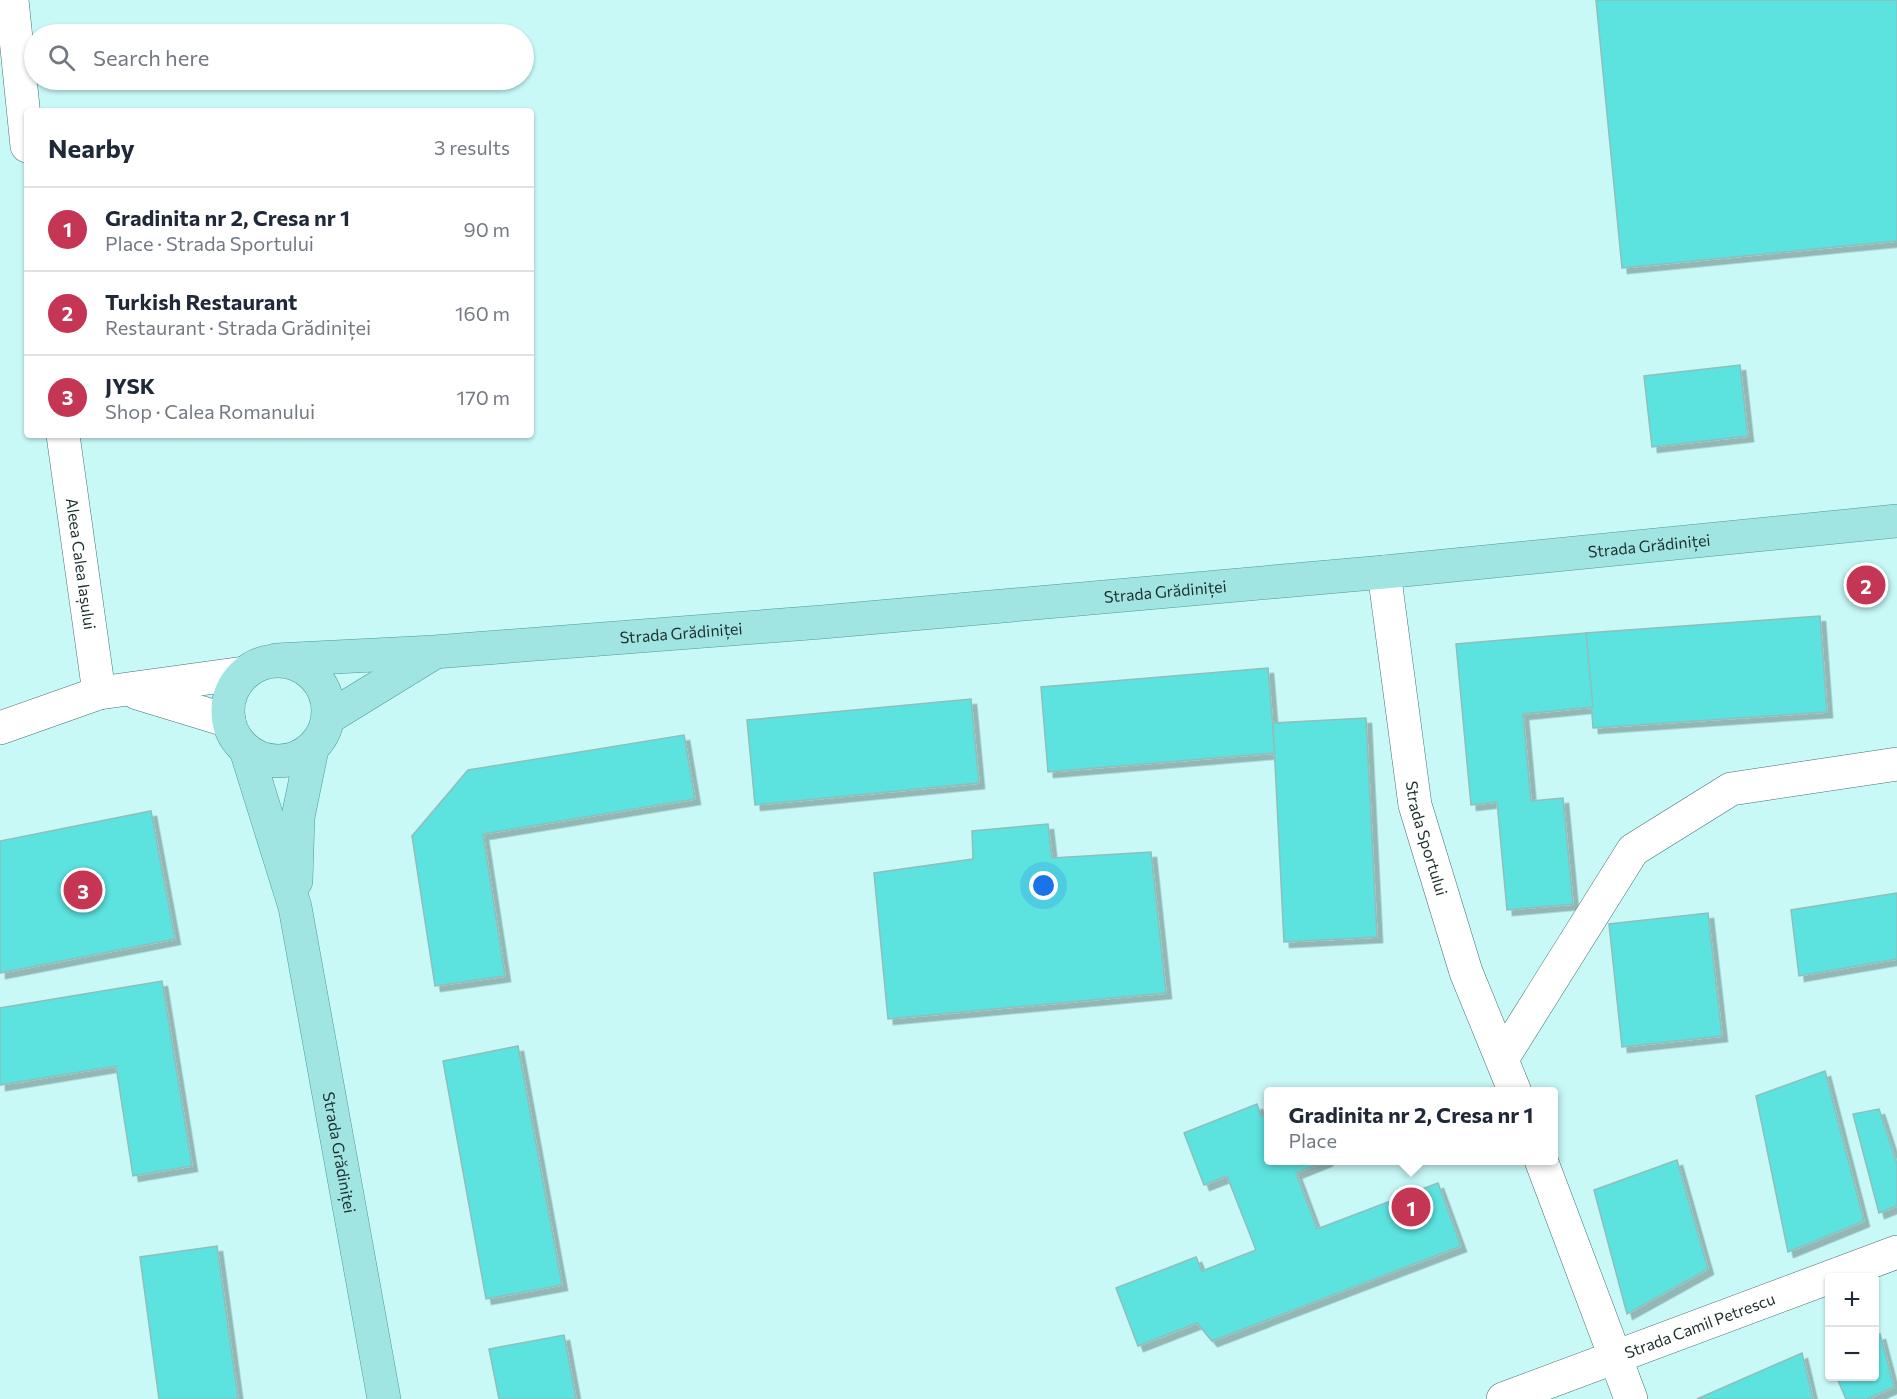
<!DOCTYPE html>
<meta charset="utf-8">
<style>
:root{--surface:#fff;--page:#f2f2f3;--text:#1f2937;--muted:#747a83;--line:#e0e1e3;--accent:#c53554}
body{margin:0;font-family:Commissioner,sans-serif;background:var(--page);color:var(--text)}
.controls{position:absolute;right:18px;bottom:18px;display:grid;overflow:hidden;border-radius:6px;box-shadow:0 2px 4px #0004}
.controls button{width:54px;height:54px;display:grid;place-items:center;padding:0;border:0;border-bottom:2px solid var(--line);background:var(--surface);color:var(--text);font:30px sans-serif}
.you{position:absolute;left:1044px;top:886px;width:21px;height:21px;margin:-15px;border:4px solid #fff;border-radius:50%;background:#1a73e8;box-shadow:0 0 0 9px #1a73e833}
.badge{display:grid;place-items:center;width:39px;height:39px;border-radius:50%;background:var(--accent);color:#fff;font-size:20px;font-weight:700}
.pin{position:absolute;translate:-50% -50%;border:3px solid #fff;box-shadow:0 2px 6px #0006}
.popup{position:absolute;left:1264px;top:1087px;width:294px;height:78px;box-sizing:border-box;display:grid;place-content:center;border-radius:6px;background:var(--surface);filter:drop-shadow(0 2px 4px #0005);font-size:20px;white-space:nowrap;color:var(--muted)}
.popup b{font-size:22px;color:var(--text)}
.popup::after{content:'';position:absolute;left:50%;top:100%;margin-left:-12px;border:12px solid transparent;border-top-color:var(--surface)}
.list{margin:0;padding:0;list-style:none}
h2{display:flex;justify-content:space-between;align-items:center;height:78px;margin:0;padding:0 24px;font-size:26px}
h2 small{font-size:20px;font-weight:400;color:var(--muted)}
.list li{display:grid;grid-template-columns:39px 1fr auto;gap:18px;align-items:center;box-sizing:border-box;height:84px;padding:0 24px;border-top:2px solid var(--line)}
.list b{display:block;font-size:22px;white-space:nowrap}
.list p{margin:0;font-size:20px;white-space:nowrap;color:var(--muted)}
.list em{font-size:20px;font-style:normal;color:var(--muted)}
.icon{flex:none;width:33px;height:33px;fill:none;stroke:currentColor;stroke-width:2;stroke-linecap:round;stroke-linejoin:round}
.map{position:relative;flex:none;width:1897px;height:1399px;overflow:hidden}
.search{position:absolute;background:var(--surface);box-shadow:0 2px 4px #0004;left:24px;top:24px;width:510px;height:66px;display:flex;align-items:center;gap:15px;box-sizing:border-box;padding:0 21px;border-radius:33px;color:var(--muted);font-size:22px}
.panel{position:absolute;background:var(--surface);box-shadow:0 2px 4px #0004;left:24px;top:108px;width:510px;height:330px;border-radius:6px}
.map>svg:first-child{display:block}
.building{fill:#5be3e0;stroke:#8fbebc;stroke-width:1.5;filter:url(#shadow)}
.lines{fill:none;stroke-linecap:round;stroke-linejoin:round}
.street-casing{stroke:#457270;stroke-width:34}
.primary-casing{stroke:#4a9a98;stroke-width:34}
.street{stroke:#fff;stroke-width:33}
.primary{stroke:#a1e5e3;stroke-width:33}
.labels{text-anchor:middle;stroke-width:4.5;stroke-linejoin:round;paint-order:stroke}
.street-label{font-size:16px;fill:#1c2f2e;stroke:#f4fdfd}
</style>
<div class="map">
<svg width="1897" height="1399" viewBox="0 0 1897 1399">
<defs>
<filter id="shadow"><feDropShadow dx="5.5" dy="5.5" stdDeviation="0" flood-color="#0004"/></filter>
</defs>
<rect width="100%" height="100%" fill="#c8f9f7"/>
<!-- building -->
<g class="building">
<polygon points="1596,0 1897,0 1897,241 1622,268"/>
<polygon points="1740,365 1748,436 1652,447 1644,376"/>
<polygon points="1820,616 1827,712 1593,728 1586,633"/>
<polygon points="1586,633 1593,707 1523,714 1531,801 1563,798 1573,904 1507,910 1497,802 1471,805 1456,644"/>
<polygon points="1268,668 1275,753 1048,772 1041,687"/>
<polygon points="971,699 979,783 755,805 747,720"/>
<polygon points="1366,718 1377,937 1284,942 1273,723"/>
<polygon points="684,735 695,799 483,834 505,976 435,986 412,836 468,770"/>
<polygon points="151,811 175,939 0,973 0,841"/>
<polygon points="1048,824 1052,858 1151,852 1166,993 888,1019 874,873 973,859 972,831"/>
<polygon points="1897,893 1897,959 1799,976 1791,910"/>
<polygon points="1708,913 1722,1036 1622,1047 1609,924"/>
<polygon points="162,981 192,1166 133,1176 116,1066 0,1085 0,1008"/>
<polygon points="518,1046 562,1285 486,1299 443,1061"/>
<polygon points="1825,1071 1864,1221 1788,1252 1756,1096"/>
<polygon points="1257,1104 1261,1116 1268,1113 1268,1160 1328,1160 1296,1173 1317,1229 1438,1183 1461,1246 1212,1341 1197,1323 1138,1346 1116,1288 1196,1257 1202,1271 1256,1250 1227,1176 1204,1185 1184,1133"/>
<polygon points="1879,1109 1897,1164 1897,1206 1879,1213 1853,1114"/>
<polygon points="1677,1160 1708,1269 1627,1314 1594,1190"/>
<polygon points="217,1246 238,1399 159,1399 140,1257"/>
<polygon points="1880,1334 1894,1387 1867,1399 1846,1399 1836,1376 1874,1376 1874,1336"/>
<polygon points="564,1335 576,1399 499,1399 489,1349"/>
<polygon points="1802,1353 1813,1399 1697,1399"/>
</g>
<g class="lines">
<!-- street casing -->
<g class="street-casing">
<g id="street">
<polyline points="12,0 27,146"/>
<path id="s1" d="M63,435l36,258"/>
<path id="s2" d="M1384,572l31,233 51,167 49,120"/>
<polyline points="137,693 229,721"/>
<polyline points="0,728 99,693 244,673"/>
<polyline points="1502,1059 1633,850 1731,789 1897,764"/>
<polyline points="1541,1160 1631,1399"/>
<path id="s3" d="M1503,1399l394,-147"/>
</g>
</g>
<!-- primary casing -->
<g class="primary-casing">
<g id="primary">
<path id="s4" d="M276,660l158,-8 388,-30 562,-50 513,-51"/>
<circle cx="278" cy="711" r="50"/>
<polyline points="328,718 432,654"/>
<path id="s5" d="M246,750l49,157 89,492"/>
<polyline points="296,881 298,817 312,749"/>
</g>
</g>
<!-- street -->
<use href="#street" class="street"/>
<!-- primary -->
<use href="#primary" class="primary"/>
</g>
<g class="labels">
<!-- street labels -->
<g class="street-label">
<text dy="6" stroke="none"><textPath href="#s4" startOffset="1378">Strada Grădiniței</textPath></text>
<text dy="6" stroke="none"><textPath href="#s1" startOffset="130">Aleea Calea Iașului</textPath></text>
<text dy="6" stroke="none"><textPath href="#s4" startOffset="892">Strada Grădiniței</textPath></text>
<text dy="6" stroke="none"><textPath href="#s4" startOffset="406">Strada Grădiniței</textPath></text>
<text dy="6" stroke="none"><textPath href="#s2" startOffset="270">Strada Sportului</textPath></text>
<text dy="6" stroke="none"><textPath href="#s5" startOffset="414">Strada Grădiniței</textPath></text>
<text dy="6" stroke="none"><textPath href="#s3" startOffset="210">Strada Camil Petrescu</textPath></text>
</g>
</g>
</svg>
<div class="controls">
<button>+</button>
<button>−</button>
</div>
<div class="you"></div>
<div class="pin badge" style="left:1411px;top:1207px">1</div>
<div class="popup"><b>Gradinita nr 2, Cresa nr 1</b>Place</div>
<div class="pin badge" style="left:1866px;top:585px">2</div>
<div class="pin badge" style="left:83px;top:890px">3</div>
<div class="search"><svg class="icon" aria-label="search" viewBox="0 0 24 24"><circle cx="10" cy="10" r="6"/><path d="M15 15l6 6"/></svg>Search here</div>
<section class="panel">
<h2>Nearby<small>3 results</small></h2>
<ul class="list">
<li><span class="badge">1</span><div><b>Gradinita nr 2, Cresa nr 1</b><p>Place · Strada Sportului</p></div><em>90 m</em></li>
<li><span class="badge">2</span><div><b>Turkish Restaurant</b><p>Restaurant · Strada Grădiniței</p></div><em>160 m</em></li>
<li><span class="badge">3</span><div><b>JYSK</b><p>Shop · Calea Romanului</p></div><em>170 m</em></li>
</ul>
</section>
</div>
